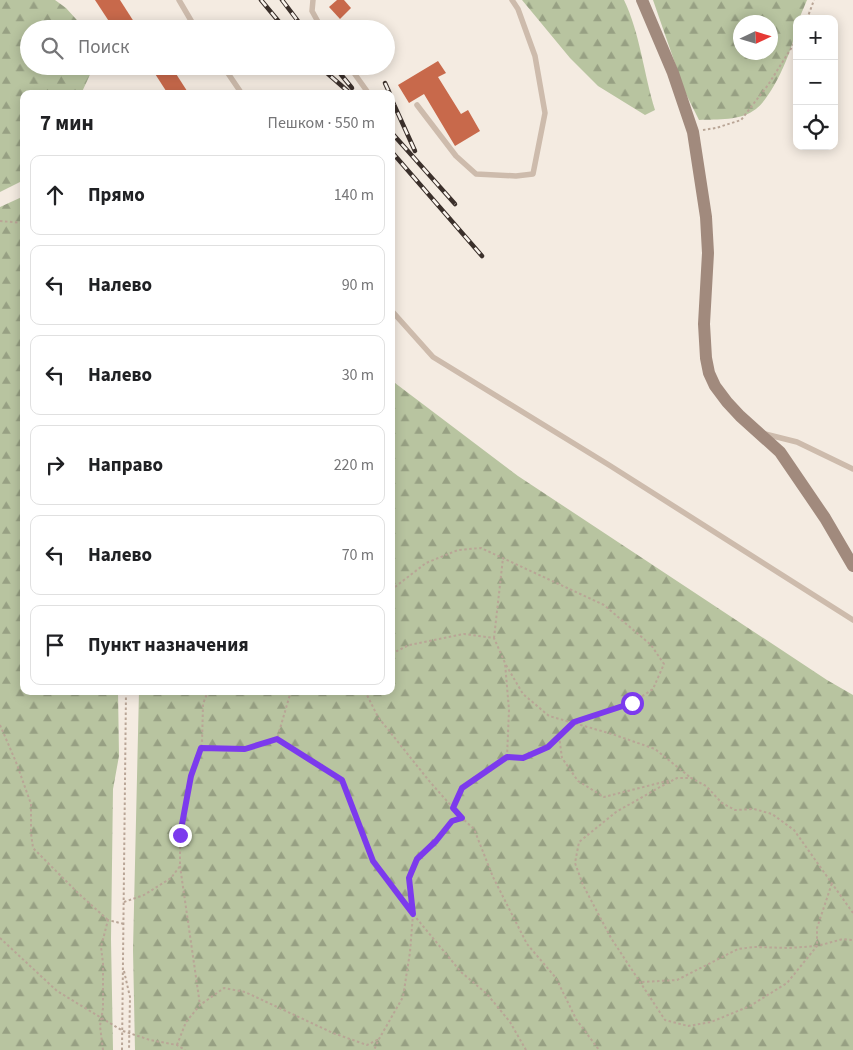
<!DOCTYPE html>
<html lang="ru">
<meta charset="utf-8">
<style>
:root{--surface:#fff;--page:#f6f6f6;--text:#202124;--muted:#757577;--line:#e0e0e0}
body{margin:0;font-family:"Source Sans 3",sans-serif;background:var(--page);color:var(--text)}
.controls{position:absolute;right:15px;top:15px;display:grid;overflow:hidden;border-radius:10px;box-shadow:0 2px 12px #0003}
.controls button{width:45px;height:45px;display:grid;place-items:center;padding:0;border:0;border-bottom:1px solid var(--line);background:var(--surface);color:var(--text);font:25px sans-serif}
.compass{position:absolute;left:733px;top:15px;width:45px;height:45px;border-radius:50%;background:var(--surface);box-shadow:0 2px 12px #0003;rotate:86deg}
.stop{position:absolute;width:15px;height:15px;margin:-11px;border:4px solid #7c3aed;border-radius:50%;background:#fff}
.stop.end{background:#7c3aed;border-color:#fff;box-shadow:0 1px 5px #0008}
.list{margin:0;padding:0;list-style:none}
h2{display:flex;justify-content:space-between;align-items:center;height:65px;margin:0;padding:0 20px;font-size:21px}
h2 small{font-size:16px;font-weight:400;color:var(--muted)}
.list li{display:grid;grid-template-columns:32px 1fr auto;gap:15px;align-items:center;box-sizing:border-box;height:80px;margin:0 10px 10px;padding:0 10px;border:1px solid var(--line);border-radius:10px}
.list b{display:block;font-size:19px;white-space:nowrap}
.list em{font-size:16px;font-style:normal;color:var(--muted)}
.icon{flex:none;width:28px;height:28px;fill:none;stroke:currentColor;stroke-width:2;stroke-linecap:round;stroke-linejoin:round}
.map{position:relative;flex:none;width:853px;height:1050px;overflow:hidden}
.search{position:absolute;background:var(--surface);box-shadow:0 2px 12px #0003;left:20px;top:20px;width:375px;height:55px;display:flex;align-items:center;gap:12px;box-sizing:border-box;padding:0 18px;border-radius:28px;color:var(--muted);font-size:19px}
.panel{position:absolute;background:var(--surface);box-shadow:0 2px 12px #0003;left:20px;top:90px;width:375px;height:605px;border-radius:10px}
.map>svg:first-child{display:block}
.forest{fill:url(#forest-firs);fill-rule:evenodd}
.building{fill:#c8694b}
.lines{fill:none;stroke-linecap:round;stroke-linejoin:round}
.path{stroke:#b9a596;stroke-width:2;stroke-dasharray:2.5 2.5;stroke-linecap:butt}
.lane{stroke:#cdbbac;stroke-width:5.5}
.secondary{stroke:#a18a7d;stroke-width:12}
.rail-casing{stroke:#3b302b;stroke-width:4.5}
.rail{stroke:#fbf5ee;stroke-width:2.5;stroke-dasharray:8;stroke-linecap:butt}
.route{stroke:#7c3aed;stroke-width:6}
</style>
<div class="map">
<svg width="853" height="1050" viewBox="0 0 853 1050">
<defs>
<pattern id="forest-firs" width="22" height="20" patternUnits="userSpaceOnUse" patternTransform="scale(1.25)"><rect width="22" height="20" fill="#b8c4a0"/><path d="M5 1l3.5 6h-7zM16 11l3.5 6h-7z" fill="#97a083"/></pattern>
</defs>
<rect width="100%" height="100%" fill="#f4ebe1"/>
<!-- forest -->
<g class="forest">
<polygon points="0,0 55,0 66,8 85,29 29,29 29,66 94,66 81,94 24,94 24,180 0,192"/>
<path d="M522,0h102c16,33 20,75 31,110l-10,5 -47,-29 -28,-28z"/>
<path d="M653,0h154l-8,19h-2c0,23 -23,76 -41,90 -16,12 -38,10 -57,11l-14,-28zM740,22h30v30h-30z"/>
<polygon points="24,196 24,691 118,691 119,756 113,789 111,939 113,1050 0,1050 0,207"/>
<polygon points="391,380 518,476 827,680 853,695 853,1050 135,1050 133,950 139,691 391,691"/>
</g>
<!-- building -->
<g class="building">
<polygon points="95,0 120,0 136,25 130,29 114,29"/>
<polygon points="337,0 344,0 351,8 340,19 329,7"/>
<polygon points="438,61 446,73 438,77 461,114 468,110 480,131 455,146 424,94 409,103 398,85"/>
<polygon points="150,66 171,66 189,94 168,94"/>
</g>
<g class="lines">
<!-- path -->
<g class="path">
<polyline points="807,19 814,0"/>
<polyline points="703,130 716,128 741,120 768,85 797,39"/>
<polyline points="0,221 24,223"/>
<polyline points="391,590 426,563 458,550 481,548 604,605 651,645 664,664 653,689 632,703 574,722 548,747 523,758 507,757 509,710 505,663 494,638 464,634 409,645 391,654"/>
<polyline points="494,638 503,558"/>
<polyline points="506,665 523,694 549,716 612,734 655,749 691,778"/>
<polyline points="291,691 277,739 342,780 373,861 413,914 410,952 403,997 379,1039 374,1050"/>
<polyline points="365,691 378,717 430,782 462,818"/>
<polyline points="0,725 16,762 31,804 31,833 33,848 78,893 108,920"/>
<polyline points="559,736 562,758 578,781 604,797 671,780"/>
<polyline points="201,748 245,749 277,739"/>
<polyline points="453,807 462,788 507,757"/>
<polyline points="180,866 200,1005"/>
<polyline points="124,902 144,895 171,878 180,866 180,835 191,776 202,743 203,704 208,691"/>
<polyline points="853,913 794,830 772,814 754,809 735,810 722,803 706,786 691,778 677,778 660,787 616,812 579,842 575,863 583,885 611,938 665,1020 688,1026 711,1022 750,1006 787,983 817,946 843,939 853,940"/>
<polyline points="0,938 57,991 123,1031 150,1040 177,1045 185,1050"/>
<polyline points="124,971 130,997 129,1050"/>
<polyline points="642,982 677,980 738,949 754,947 789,948 817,946 817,928 832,883"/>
<polyline points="177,1045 186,1022 200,1005 224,988 245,992 333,1033 367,1045 379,1039"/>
<polyline points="103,1050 100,1026 103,1008 103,963 101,947 108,920 124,924"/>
<polyline points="122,1050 126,691"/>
<polyline points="526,1050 510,1022 487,994 461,972 413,914 409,878 417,859 436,841 452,821 462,818 474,829 493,877 527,944 556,978 576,1019 599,1050"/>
</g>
<!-- lane -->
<g class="lane">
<polyline points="179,0 196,29"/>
<polyline points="313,0 312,11 322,29"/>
<polyline points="223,66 242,94"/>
<polyline points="349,66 369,94"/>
<polyline points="417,105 456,156 476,174 516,176 533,174 545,113 535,56 518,9 512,0"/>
<polyline points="391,310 433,357 609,465 853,620"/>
<polyline points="765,434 797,442 853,469"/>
</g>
<!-- secondary -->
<polyline class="secondary" points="642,0 673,73 693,132 706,217 708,253 704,324 706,358 709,373 715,386 727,402 740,416 780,452 825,518 853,566"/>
<!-- rail casing -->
<g class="rail-casing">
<g id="rail">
<polyline points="261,0 285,29"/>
<polyline points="282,0 304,29"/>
<polyline points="319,66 351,94"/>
<polyline points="334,66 352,88"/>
<polyline points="385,83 390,94"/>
<polyline points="391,98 415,151"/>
<polyline points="391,132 455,204"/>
<polyline points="391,151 482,256"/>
</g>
</g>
<!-- rail -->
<use href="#rail" class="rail"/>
</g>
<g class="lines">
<!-- route -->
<polyline class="route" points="180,835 191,776 201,748 245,749 277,739 342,780 373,861 413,914 409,878 417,859 436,841 452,821 462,818 453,808 462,788 507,757 523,758 548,747 574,722 632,703"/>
</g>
</svg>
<div class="controls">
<button>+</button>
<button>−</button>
<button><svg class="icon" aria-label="locate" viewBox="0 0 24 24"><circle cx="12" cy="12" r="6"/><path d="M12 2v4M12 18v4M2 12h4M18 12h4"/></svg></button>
</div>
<svg class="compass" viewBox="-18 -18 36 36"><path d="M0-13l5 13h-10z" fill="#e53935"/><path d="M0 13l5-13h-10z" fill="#757577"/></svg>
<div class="stop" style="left:632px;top:703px"></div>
<div class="stop end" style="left:180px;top:835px"></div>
<div class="search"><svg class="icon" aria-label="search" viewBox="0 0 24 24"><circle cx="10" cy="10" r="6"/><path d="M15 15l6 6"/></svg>Поиск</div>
<section class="panel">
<h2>7 мин<small>Пешком · 550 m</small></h2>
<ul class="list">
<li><svg class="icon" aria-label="ahead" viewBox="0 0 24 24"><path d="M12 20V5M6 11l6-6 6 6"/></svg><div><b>Прямо</b></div><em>140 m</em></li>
<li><svg class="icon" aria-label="left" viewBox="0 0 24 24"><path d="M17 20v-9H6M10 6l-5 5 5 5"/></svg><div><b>Налево</b></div><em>90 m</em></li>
<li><svg class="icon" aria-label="left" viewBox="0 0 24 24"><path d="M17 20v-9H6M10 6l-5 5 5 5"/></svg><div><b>Налево</b></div><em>30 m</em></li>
<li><svg class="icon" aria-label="right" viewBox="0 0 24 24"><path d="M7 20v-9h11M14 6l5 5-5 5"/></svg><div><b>Направо</b></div><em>220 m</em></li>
<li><svg class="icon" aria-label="left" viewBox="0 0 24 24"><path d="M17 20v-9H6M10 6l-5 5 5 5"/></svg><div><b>Налево</b></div><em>70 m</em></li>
<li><svg class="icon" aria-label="arrive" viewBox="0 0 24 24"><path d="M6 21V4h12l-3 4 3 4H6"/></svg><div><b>Пункт назначения</b></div></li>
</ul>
</section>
</div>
